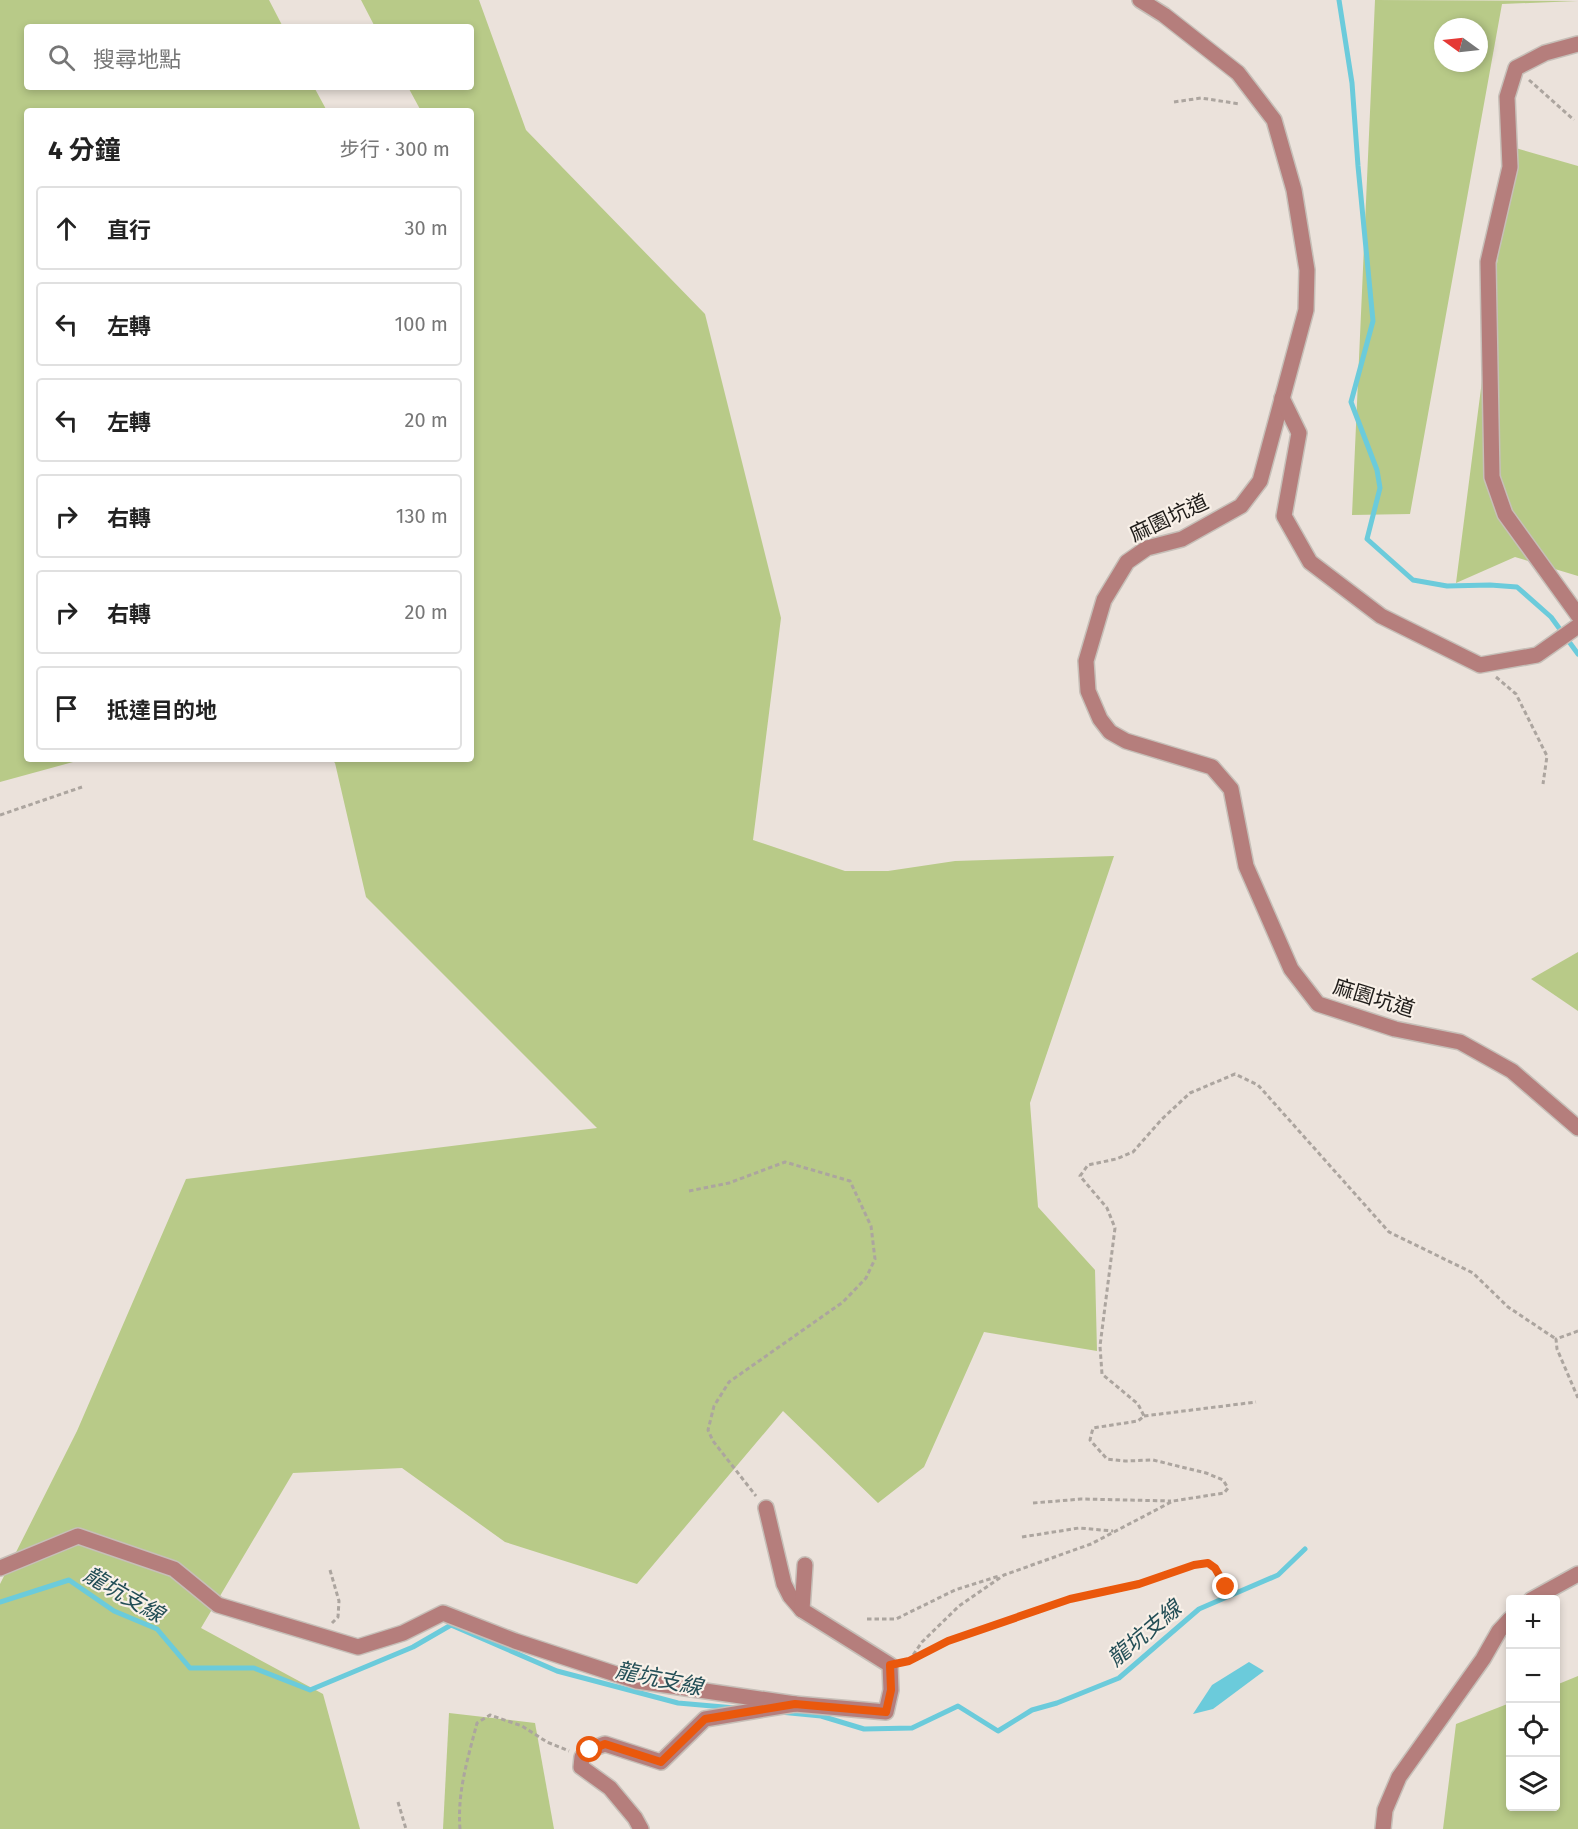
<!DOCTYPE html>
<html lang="zh-TW">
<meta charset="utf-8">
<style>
:root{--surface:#fff;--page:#f6f6f6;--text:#222;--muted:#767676;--line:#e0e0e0}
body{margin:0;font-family:"Fira Sans","Noto Sans TC",sans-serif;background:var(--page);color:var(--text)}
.controls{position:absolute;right:18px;bottom:18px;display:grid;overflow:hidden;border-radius:6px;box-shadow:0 3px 9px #0003}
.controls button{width:54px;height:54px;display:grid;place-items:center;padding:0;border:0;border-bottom:2px solid var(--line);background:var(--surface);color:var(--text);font:30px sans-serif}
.compass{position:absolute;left:1434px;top:18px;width:54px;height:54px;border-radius:50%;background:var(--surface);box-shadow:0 3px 9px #0003;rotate:285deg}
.stop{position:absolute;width:18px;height:18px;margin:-14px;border:4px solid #ea580c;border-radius:50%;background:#fff}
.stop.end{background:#ea580c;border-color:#fff;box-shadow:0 2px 6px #0008}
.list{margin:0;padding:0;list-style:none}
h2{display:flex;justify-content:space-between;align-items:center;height:78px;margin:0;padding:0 24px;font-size:26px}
h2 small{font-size:20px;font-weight:400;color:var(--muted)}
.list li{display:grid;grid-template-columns:39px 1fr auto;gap:18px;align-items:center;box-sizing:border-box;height:84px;margin:0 12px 12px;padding:0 12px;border:2px solid var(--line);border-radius:6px}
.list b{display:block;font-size:22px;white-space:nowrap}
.list em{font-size:20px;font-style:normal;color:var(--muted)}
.icon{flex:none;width:33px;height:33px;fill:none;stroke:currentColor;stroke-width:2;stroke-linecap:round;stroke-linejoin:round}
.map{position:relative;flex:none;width:1578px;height:1829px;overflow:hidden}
.search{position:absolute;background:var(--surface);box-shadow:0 3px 9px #0003;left:24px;top:24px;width:450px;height:66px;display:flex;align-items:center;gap:15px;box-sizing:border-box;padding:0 21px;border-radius:6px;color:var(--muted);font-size:22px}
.panel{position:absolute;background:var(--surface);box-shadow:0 3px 9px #0003;left:24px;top:108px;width:450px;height:654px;border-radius:6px}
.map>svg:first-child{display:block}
.green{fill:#b8ca88;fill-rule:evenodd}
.water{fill:#6bcbdb}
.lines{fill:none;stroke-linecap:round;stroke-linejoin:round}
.stream{stroke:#6bcbdb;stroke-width:5}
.minor-casing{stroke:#c6bfb8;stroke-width:18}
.path{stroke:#aca59f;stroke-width:3;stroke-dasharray:4.5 3;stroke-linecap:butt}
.minor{stroke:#b57e7c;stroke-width:15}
.route{stroke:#ea580c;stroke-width:8}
.labels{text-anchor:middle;stroke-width:4.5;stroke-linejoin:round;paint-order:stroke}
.street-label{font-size:21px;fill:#201d1a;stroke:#f8f0e8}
.water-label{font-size:22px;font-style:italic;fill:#234e56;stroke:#f8f0e8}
</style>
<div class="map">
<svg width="1578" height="1829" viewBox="0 0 1578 1829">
<rect width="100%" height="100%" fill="#ebe2db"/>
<!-- green -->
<g class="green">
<polygon points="0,0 269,0 283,27 27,27 27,87 314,87 327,111 27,111 27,759 84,759 0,782"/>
<polygon points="361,0 479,0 526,130 705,314 781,618 753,840 845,871 888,871 955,861 1114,856 1030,1103 1038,1207 1095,1270 1097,1351 984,1332 924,1467 878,1503 783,1411 637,1584 505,1542 402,1468 293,1473 201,1628 323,1694 360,1829 0,1829 0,1584 77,1431 186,1179 597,1128 366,897 335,763 331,759 471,759 471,111 421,111 408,87 471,87 471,27 375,27"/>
<path d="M1375,0l203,1 -76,3 -92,510 -58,1zM1443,27h36v36h-36z"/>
<polygon points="1512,147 1578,166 1578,576 1515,557 1456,583"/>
<polygon points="1578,952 1578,1011 1531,979"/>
<polygon points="1578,1676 1578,1829 1443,1829 1456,1724 1510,1703 1510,1806 1556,1806 1556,1685"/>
<polygon points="449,1713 535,1723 554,1829 443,1829"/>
</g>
<!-- water -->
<polygon class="water" points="1249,1662 1264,1671 1213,1709 1193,1714 1212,1685"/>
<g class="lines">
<!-- stream -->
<g class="stream">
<polyline points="1339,0 1352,83 1358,166 1373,321 1351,402 1377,470 1380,488 1367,539 1413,580 1447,586 1490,585 1517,587 1551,617 1578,654"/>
<polyline points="0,1602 69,1580 114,1611 157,1629 190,1668 254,1668 310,1690 413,1647 451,1625 557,1671 678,1703 735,1708"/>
<polyline points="780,1712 821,1716 864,1729 912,1728 958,1706 998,1731 1032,1710 1057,1703 1119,1678 1199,1609 1278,1575 1305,1549"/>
</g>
<!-- minor casing -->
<g class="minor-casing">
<g id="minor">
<polyline points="1140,0 1164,15 1238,73 1274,120 1294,190 1307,270 1306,310 1260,481 1241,506 1182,539 1147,548 1127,562 1104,600 1086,661 1088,691 1100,719 1110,732 1126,741 1212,767 1231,789 1246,866 1291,969 1318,1004 1395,1029 1460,1042 1512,1071 1578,1128"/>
<polyline points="1578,44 1545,53 1516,68 1507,97 1510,167 1488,262 1492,477 1505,514 1578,615"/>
<polyline points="1282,398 1299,433 1284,516 1310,562 1381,616 1480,665 1537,655 1578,626"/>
<polyline points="766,1508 784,1584 790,1596 802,1610"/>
<polyline points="0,1568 78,1536 174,1569 218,1605 358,1647 403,1633 443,1613 515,1641 637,1681 795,1704"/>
<polyline points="1531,1600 1578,1574"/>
<polyline points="641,1829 635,1818 610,1788 581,1767 582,1757 589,1750 605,1744 661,1762 705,1719 795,1704 886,1712 891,1690 890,1665 802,1610 805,1565"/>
<polyline points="1383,1829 1385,1810 1399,1777 1483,1659 1499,1631 1510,1619"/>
</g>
</g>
<!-- path -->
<g class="path">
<polyline points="1529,80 1574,120"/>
<polyline points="1174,102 1201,98 1240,104"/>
<polyline points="1496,677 1516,694 1547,756 1543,784"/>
<polyline points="0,815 82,787"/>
<polyline points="689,1191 729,1183 785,1162 850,1181 871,1226 875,1259 866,1278 843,1302 729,1382 714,1406 708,1430 713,1441 756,1496"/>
<polyline points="1578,1331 1556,1339 1557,1349 1578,1398"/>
<polyline points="1144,1416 1256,1402"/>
<polyline points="1033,1503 1081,1499 1171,1501"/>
<polyline points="1022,1537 1079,1528 1113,1531"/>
<polyline points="330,1570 339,1601 338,1617 332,1623"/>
<polyline points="867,1619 896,1619 955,1590 999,1576"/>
<polyline points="909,1661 922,1642 959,1606 1004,1575 1091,1544 1173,1501 1224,1493 1228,1488 1223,1480 1206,1473 1153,1460 1125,1461 1107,1459 1090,1440 1093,1428 1138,1421 1144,1416 1138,1404 1102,1374 1100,1346 1115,1228 1107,1208 1080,1176 1088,1165 1116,1159 1133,1152 1162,1119 1190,1093 1235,1074 1258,1085 1389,1232 1473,1273 1508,1307 1556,1339"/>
<polyline points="910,1661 948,1641 1070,1599 1139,1584 1194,1565 1208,1563 1215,1568 1226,1587"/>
<polyline points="398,1802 406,1829"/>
<path d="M460,1829c-3,-37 8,-71 17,-106l13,-8 32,11 25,16 22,9"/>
</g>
<!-- minor -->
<use href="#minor" class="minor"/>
</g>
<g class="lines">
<!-- route -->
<polyline class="route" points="590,1750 605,1744 661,1762 705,1719 795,1704 886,1712 891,1690 890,1665 909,1661 948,1641 1070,1599 1139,1584 1194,1565 1208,1563 1215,1568 1226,1587"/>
</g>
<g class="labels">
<!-- street labels -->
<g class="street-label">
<text transform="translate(1169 518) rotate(-25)" y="7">麻園坑道</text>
<text transform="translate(1374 998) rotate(17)" y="7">麻園坑道</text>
</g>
<!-- water labels -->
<g class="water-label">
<text transform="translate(124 1594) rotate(30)" y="8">龍坑支線</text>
<text transform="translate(1144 1633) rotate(-40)" y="8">龍坑支線</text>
<text transform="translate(659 1678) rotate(12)" y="8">龍坑支線</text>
</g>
</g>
</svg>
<div class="controls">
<button>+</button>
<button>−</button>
<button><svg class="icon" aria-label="locate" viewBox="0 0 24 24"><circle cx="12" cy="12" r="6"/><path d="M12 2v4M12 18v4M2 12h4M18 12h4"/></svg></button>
<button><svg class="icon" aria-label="layers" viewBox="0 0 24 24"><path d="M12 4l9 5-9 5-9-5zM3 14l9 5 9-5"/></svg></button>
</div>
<svg class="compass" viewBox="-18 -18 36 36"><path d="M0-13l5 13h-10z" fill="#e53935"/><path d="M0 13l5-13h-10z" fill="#767676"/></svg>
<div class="stop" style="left:590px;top:1750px"></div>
<div class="stop end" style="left:1226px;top:1587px"></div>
<div class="search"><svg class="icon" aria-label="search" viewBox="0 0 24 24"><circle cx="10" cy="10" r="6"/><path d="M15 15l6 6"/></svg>搜尋地點</div>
<section class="panel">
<h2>4 分鐘<small>步行 · 300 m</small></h2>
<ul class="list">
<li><svg class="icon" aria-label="ahead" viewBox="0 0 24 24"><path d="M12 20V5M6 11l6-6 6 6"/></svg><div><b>直行</b></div><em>30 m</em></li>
<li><svg class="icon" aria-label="left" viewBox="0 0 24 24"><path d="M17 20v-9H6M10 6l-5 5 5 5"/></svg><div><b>左轉</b></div><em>100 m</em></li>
<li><svg class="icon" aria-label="left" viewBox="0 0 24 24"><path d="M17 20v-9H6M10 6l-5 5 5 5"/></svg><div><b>左轉</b></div><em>20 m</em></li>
<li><svg class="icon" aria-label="right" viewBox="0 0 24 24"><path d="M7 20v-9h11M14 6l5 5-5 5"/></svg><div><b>右轉</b></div><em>130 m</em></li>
<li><svg class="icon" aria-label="right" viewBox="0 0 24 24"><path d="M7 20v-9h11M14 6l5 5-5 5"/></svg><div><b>右轉</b></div><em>20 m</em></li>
<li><svg class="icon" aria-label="arrive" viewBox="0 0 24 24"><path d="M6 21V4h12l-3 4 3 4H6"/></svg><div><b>抵達目的地</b></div></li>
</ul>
</section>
</div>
